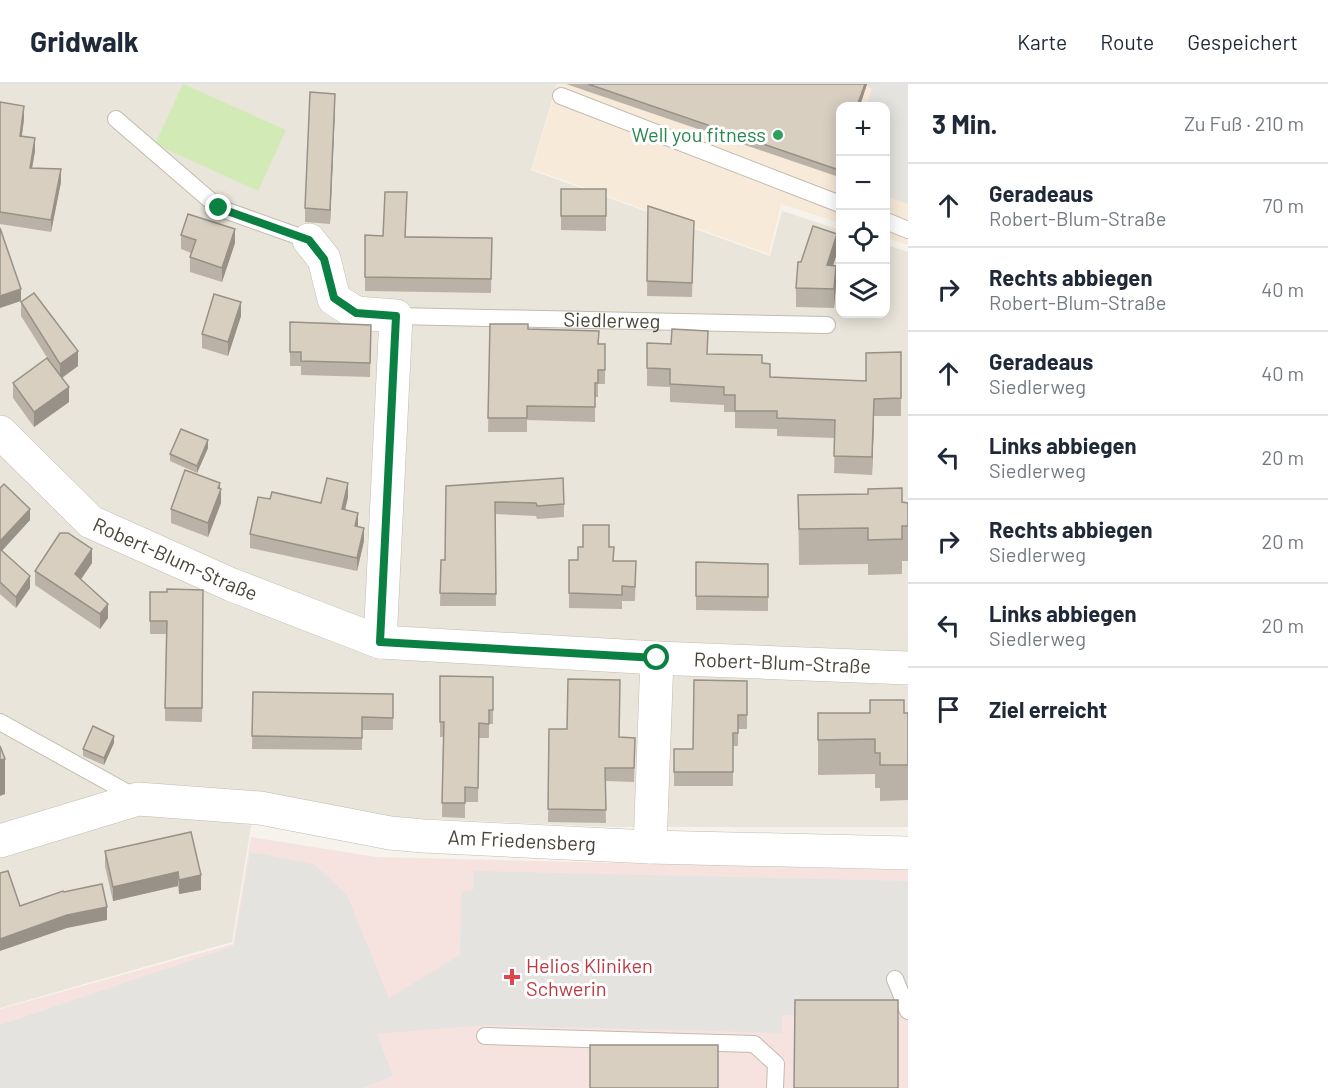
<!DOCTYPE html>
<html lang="de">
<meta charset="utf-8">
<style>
:root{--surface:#fff;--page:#f6f6f7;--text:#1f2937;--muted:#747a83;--line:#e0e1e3}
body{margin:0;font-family:Barlow,sans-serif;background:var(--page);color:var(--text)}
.controls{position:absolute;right:18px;top:18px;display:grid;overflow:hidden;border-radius:12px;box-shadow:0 3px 15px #0003}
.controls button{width:54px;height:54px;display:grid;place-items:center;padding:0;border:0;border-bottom:2px solid var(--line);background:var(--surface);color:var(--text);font:30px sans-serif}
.stop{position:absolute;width:18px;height:18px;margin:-14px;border:4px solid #0b8043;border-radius:50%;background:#fff}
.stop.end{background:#0b8043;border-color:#fff;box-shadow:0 2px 6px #0008}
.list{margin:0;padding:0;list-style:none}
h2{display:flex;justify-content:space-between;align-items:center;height:78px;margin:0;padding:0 24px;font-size:26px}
h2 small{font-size:20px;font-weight:400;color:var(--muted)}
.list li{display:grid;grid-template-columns:39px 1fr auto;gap:18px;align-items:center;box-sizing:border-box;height:84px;padding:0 24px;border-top:2px solid var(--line)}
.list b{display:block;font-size:22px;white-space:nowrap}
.list p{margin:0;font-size:20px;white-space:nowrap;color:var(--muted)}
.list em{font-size:20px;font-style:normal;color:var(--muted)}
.icon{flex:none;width:33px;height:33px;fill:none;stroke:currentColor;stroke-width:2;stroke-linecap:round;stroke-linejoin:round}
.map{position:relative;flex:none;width:908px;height:1004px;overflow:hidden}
header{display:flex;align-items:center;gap:36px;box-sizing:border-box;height:84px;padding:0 30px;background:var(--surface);border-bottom:2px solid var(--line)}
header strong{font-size:28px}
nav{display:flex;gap:33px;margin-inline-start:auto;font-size:21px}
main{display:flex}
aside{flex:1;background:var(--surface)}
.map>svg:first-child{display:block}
.residential{fill:#eae5da}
.commercial{fill:#f7ead8}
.medical{fill:#f6e3e0}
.green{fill:#d2eab5}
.parking{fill:#e5e3e0}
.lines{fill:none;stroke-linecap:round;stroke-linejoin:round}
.lane-casing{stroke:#c2bbae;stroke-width:18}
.street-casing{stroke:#c2bbae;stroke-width:34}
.lane{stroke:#fff;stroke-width:16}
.street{stroke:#fff;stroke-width:33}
.wall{fill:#bab2a6}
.shaded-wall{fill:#979187}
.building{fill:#d8cfc1;stroke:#979187;stroke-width:1.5}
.route{stroke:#0b8043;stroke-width:8}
.leisure-dot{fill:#2e9e5b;stroke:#fff;stroke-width:2}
.health-dot{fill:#e0444e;stroke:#fff;stroke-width:2}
.labels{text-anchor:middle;stroke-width:6;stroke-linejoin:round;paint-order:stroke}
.leisure-label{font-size:20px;fill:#27864d;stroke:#fff;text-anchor:end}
.street-label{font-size:20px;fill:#4b4439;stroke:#fff}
.health-label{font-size:20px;fill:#be3a42;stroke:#fff;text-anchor:start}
</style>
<header>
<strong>Gridwalk</strong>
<nav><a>Karte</a><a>Route</a><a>Gespeichert</a></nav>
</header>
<main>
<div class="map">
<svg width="908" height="1004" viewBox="0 0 908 1004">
<rect width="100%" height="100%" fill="#f6f3ec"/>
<!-- residential -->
<polygon class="residential" points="0,0 557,0 531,86 770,172 782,127 840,146 840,230 886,230 886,161 908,168 908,743 609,743 383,733 256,712 232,858 0,924"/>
<!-- commercial -->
<polygon class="commercial" points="558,0 908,0 908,161 886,154 886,22 840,22 840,139 781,120 769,170 532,85"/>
<!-- medical -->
<polygon class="medical" points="251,753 376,773 908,786 908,1004 0,1004 0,925 233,860"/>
<!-- green -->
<polygon class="green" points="183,0 286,46 258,107 155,60"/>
<!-- parking -->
<g class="parking">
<polygon points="866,0 908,0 908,120 886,112 886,22 866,22 872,5"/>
<polygon points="250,768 314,780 347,811 389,914 460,871 462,807 473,806 474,787 908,797 908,931 782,931 782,949 483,941 377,950 393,992 362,1004 0,1004 0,941 234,862"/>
</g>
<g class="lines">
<!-- lane casing -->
<g class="lane-casing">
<g id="lane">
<polyline points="561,12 840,120"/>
<polyline points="116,35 219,124 309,156"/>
<polyline points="886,137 908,146"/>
<path id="s1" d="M396,232l431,9"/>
<polyline points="0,638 137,714"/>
<polyline points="895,895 908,927"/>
<polyline points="485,952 754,960 776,980 775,1004"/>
</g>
</g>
<!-- street casing -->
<g class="street-casing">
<g id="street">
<polyline points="309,156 324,175 334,215 356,229 396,232 380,558"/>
<path id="s2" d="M0,348l91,90 141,63 148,57 277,16 251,10"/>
<path id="s3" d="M0,757l138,-42 122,9 130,25 33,3 227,11 258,6"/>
<polyline points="650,763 657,574"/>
</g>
</g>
<!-- lane -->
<use href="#lane" class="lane"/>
<!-- street -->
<use href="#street" class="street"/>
</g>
<!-- wall -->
<g class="wall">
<polygon points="566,0 867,0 836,92"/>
<polygon points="0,18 24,35 22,52 35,67 32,84 61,98 51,148 0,140"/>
<polygon points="335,24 330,140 305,138 305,124"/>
<polygon points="561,105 606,105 606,147 561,146"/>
<polygon points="648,122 694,151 692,213 647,212"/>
<polygon points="181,151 235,159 222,198 190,188 190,173 191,169 181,165"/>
<polygon points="365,151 492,154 491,209 365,207"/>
<polygon points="837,169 833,181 836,201 834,224 796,223 796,204 801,178"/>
<polygon points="21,218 78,282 62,294 69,318 34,343 13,314 13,299 48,275 21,232"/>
<polygon points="241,232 228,272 202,264 202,250"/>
<polygon points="490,240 528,245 599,260 605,260 605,300 598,300 598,313 595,313 595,338 527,336 527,348 488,348"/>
<polygon points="371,241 370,293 301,291 301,282 290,282 290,268"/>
<polygon points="647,259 671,260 707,270 762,279 770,293 815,296 866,297 901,268 901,332 874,332 872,391 834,389 835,354 777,352 777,345 735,344 735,328 724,328 724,321 670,318 670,303 647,302"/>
<polygon points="208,364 197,389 170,377 170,370"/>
<polygon points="446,402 564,420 564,433 537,435 536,432 495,430 496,522 440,522 441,476 445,476"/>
<polygon points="0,404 30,436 2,466 30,504 16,524 0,510"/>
<polygon points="220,405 221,419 208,453 171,439 171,425"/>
<polygon points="798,411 908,419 908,477 902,477 902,490 868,491 868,480 799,481"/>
<polygon points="348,413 345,426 358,442 364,457 357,487 250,464 250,450 270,415 321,419"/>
<polygon points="609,463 614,477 636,477 635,517 622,517 622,525 569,524 569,476 578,476"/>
<polygon points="696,478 768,480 768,527 696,526"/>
<polygon points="92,479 81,495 108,534 100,545 35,501 35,487"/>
<polygon points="203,506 202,638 165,637 166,550 150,550 150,508 167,508"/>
<polygon points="440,592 493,593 493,640 489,640 489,654 479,654 478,718 465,718 465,734 442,733 443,653 440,653"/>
<polygon points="747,597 747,645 738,645 738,662 733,662 733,702 674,702 674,665 693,665"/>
<polygon points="253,608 393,610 393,646 362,646 362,666 252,665"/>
<polygon points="818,629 908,629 908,716 880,717 880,704 875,704 875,690 818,691"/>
<polygon points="549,645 620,653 635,667 634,698 605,697 606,739 548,738"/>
<polygon points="114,659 104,681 83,672 83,665"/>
<polygon points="191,748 201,806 179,810 178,802 113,817 105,782 105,767"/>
</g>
<!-- shaded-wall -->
<g class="shaded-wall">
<polygon points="865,0 867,0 860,22 857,22"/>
<polygon points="335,10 335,24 330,140 330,126"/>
<polygon points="24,22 24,35 20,64 20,52"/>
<polygon points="35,54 35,67 30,96 30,84"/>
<polygon points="840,73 840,80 836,92 836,85"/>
<polygon points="61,85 61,98 51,148 51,136"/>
<polygon points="235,145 235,159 222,198 222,184"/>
<polygon points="837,150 837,169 827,200 827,181"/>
<polygon points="836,182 836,201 834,224 834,205"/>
<polygon points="21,205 21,217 0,224 0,212"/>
<polygon points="241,218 241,232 228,272 228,258"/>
<polygon points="78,267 78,282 60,295 60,280"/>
<polygon points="69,303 69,318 34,343 34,328"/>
<polygon points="874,315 874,332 872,391 872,373"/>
<polygon points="208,356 208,364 197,389 197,382"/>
<polygon points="220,399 220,408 221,405 221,419 208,453 208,439"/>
<polygon points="348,399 348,413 342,438 342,425"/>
<polygon points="30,425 30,436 0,469 0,457"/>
<polygon points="358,429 358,442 355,442"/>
<polygon points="364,444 364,457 357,487 357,474"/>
<polygon points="92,465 92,479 75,504 75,490"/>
<polygon points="30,492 30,504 16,524 16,513"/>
<polygon points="108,520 108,534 100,545 100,530"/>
<polygon points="114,652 114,659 104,681 104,674"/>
<polygon points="5,675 5,710 0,712 0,676"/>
<polygon points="178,788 178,802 113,817 113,803"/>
<polygon points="201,791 201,806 179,810 179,796"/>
<polygon points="107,823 107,836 67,844 0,867 0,855 67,831"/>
</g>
<!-- building -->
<g class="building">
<polygon points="588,0 865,0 857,22 840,22 840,73 836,85"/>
<polygon points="310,8 335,10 330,126 305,124"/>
<polygon points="0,18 24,22 20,52 35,54 30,84 61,85 51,136 0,128"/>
<rect x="561" y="105" width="45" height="27"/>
<polygon points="385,108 407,108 405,153 492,154 491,195 365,193 365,151 383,152"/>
<polygon points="648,122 694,137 692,199 647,197"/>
<polygon points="188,130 235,145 222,184 190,173 196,156 181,151"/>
<polygon points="813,142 837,150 827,181 836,182 834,205 796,204 798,178 801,178"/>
<polygon points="0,144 21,205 0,212"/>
<polygon points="34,209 78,267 60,280 21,218"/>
<polygon points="214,210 241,218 228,258 202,250"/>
<polygon points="290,238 371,241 370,279 301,277 301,268 290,268"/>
<polygon points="490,240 528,240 528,245 599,247 598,260 605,260 605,286 598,286 598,299 595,299 595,323 527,322 527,334 488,334"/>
<polygon points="672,245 708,247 707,270 762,271 762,279 770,280 770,293 866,297 866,269 901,268 901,314 874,315 872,373 834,372 835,336 777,334 777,327 735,327 735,311 724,311 724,303 670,300 670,285 647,284 647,259 671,260"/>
<polygon points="47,274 69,303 34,328 13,299"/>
<polygon points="181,345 208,356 197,382 170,370"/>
<polygon points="185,386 220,399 218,404 221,405 208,439 171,425"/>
<polygon points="327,394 348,399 342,425 358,429 355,442 364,444 357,474 250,450 258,413 270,415 272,408 321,419"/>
<polygon points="563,394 564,420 537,422 536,419 495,418 496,510 440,509 441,476 445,476 446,402"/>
<polygon points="4,400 30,425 0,457 0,404"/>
<polygon points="902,404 902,418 908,419 908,442 902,442 902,455 868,456 868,444 799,445 798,411 868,410 868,405"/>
<polygon points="583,441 609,441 609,463 614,463 613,477 636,477 635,503 622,502 622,511 569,509 569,476 578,476 578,463 583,463"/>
<polygon points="60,449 68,449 92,465 75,490 108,520 100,530 35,487"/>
<polygon points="0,465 30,492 16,513 0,498"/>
<polygon points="696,478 768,480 768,513 696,512"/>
<polygon points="167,505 203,506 202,624 165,624 167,537 150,537 150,508 167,508"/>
<polygon points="440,592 493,593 493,626 489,626 489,640 479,639 478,704 465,703 465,719 442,719 444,638 440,638"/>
<polygon points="568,595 620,596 619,653 635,654 634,684 605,684 606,726 548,725 549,645 567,645"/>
<polygon points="694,596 747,597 747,631 738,631 738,649 733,649 733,688 674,688 674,665 693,665"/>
<polygon points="253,608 393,610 393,634 362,633 362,654 252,652"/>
<polygon points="870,616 904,616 904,629 908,629 908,681 880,681 880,669 875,669 875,655 818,656 818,629 870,629"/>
<polygon points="93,642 114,652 104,674 83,665"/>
<polygon points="0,662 5,675 0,676"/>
<polygon points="191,748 201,791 179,796 178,788 113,803 105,767"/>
<polygon points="8,787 20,822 63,807 64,808 102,800 107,823 67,831 0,855 0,789"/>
<polygon points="795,916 898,916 898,1004 794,1004"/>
<rect x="590" y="961" width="128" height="43"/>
</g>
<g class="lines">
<!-- route -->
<polyline class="route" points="219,124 309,156 324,175 334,214 356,229 396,232 380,558 657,574"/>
</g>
<!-- markers -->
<circle class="leisure-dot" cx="778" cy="51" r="6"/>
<path class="health-dot" d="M509 884h6v6h6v6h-6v6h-6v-6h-6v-6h6z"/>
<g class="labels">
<!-- leisure labels -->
<g class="leisure-label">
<text x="766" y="58">Well you fitness</text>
</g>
<!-- street labels -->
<g class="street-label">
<text dy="7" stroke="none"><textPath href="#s1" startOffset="216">Siedlerweg</textPath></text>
<text dy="7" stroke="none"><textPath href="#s2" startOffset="220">Robert-Blum-Straße</textPath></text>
<text dy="7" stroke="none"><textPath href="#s2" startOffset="844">Robert-Blum-Straße</textPath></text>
<text dy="7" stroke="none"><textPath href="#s3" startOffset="531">Am Friedensberg</textPath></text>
</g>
<!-- health labels -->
<g class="health-label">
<text x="526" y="889">Helios Kliniken<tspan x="526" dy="23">Schwerin</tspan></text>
</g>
</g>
</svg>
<div class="controls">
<button>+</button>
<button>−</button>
<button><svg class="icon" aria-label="locate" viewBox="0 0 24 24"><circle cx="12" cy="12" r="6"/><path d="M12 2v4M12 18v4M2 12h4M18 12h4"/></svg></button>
<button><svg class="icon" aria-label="layers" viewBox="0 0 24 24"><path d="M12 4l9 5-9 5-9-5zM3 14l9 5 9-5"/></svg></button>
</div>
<div class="stop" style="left:657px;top:574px"></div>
<div class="stop end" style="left:219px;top:124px"></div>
</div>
<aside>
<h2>3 Min.<small>Zu Fuß · 210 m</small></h2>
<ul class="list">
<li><svg class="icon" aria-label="ahead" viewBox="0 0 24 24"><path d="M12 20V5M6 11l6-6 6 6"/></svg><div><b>Geradeaus</b><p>Robert-Blum-Straße</p></div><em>70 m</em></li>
<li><svg class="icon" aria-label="right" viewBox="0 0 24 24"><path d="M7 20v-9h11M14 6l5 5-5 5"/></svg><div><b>Rechts abbiegen</b><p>Robert-Blum-Straße</p></div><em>40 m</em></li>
<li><svg class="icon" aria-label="ahead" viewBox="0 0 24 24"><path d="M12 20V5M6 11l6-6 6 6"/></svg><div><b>Geradeaus</b><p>Siedlerweg</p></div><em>40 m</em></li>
<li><svg class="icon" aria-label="left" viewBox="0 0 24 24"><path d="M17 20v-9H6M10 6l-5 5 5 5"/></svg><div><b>Links abbiegen</b><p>Siedlerweg</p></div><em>20 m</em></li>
<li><svg class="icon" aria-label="right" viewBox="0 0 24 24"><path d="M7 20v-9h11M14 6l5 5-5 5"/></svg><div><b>Rechts abbiegen</b><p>Siedlerweg</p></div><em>20 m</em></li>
<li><svg class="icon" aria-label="left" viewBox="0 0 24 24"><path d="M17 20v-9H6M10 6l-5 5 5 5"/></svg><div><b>Links abbiegen</b><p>Siedlerweg</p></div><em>20 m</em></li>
<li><svg class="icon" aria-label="arrive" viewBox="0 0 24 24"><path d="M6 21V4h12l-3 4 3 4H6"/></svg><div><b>Ziel erreicht</b></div></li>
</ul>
</aside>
</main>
